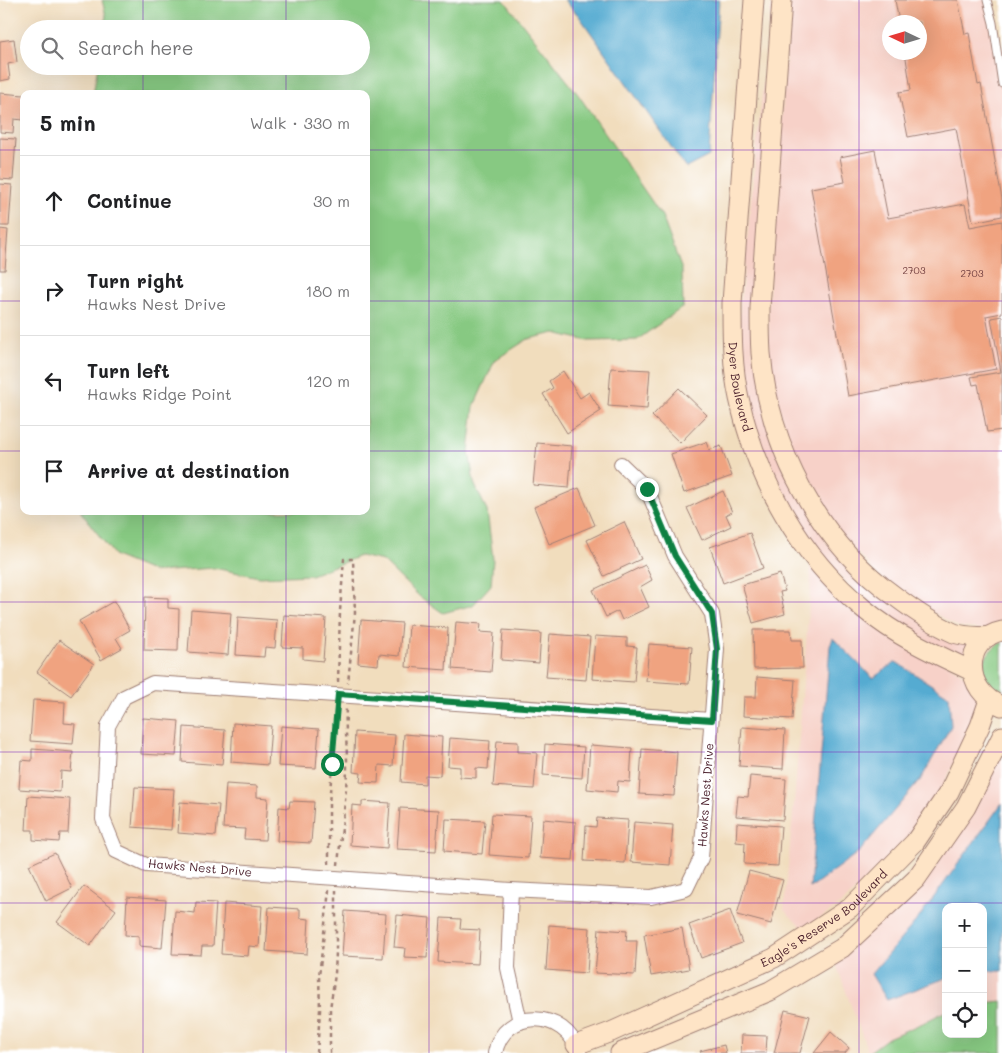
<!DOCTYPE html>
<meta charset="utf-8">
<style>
:root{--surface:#fff;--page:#f6f6f6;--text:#202124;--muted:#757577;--line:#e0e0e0}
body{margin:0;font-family:Mali,sans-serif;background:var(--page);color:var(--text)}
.controls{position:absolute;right:15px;bottom:15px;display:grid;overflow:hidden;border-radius:10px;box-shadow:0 5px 20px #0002}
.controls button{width:45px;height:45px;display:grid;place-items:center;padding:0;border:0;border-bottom:1px solid var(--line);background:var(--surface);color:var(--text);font:25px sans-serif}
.compass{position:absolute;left:882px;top:15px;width:45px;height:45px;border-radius:50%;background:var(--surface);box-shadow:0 5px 20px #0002;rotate:274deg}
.stop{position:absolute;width:15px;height:15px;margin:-11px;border:4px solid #0b8043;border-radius:50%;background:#fff}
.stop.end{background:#0b8043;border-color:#fff;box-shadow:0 1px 5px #0008}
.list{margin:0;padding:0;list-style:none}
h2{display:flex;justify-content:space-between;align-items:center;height:65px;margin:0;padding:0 20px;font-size:21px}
h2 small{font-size:16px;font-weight:400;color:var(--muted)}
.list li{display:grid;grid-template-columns:32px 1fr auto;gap:15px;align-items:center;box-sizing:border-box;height:90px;padding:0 20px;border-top:1px solid var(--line)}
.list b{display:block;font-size:19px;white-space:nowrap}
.list p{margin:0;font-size:16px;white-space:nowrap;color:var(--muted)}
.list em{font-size:16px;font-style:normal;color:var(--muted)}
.icon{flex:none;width:28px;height:28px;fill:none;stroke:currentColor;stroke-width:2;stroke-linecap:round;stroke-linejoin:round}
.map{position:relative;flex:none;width:1002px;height:1053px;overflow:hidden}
.search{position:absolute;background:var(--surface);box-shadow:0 5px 20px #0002;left:20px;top:20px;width:350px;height:55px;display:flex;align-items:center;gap:12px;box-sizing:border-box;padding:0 18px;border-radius:28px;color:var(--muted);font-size:19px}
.panel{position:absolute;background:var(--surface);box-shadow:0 5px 20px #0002;left:20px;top:90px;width:350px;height:425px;border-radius:10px}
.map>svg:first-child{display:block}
.built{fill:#f7d1c8;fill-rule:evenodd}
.green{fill:#87c982;stroke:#687456}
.water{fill:#54abd1;stroke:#4f657e}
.building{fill:#f0a380}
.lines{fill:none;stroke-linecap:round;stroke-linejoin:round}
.lane-casing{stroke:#9e7e74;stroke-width:9}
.street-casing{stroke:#9e7e74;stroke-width:16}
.secondary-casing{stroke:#9e7e74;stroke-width:21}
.path{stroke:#9e7e74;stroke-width:2.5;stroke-dasharray:4 4;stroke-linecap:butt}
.lane{stroke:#fff;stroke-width:7}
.street{stroke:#fff;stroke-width:14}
.secondary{stroke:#fee4c6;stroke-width:19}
.route{stroke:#0b8043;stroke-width:6}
.grid{fill:none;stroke:#7b2cbf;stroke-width:1;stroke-opacity:0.55}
.labels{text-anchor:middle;stroke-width:4.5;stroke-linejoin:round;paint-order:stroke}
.number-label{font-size:10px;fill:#744040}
.street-label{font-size:12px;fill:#4a1f2b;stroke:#fff}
</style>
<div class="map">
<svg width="1002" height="1053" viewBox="0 0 1002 1053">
<rect width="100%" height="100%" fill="#fff"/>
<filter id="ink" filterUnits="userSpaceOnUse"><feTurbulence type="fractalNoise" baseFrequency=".02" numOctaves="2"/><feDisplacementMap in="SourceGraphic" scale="10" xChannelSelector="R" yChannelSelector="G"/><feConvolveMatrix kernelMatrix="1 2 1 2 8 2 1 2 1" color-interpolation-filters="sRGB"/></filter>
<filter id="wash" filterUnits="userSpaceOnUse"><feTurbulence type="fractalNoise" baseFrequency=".0096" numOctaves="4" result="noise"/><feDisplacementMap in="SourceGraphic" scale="20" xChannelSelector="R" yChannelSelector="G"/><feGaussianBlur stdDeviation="1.12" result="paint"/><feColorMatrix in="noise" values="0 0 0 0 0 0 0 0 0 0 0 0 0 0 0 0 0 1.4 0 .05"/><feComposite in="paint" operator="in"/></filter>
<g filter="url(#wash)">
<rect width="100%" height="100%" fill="#f1ddbd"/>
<!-- built -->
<g class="built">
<polygon points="772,0 774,0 753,353 826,542 972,643 965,660 909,632 869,604 826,562 786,504 764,456 746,396 740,348 740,306"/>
<path d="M790,0h204l-2,3 7,43 3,3v575l-18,6 -27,-4 -44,-25 -34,-25 -39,-42 -29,-41 -24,-55 -12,-47 -6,-38 -1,-45zM890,22h30v30h-30z"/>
<path d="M810,565l155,111 15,26 -7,22 -31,64 -34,49 -64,65 -40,27 -20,-19 11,-118 16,-214zM833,638l41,40 23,-16 52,34 -28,83 -61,72 -50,36 20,-241z"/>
<polygon points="1002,754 1002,803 921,915 871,974 887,999 946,978 946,1011 923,1023 888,1038 868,1052 835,961 848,953"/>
<polygon points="983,971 1002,971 1002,1001 983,1003"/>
</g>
<!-- green -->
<g class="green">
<polygon points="102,0 504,0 577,93 662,216 682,270 683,307 637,340 588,341 555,333 528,339 495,360 474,406 469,452 474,483 487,511 493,559 491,585 473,605 443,613 419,596 383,561 360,556 311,575 259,577 214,568 154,572 115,556 80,511 366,511 366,94 93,94 98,66 361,66 361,29 104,29 106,16"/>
<path d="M1002,642v52c-25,-12 -24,-40 0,-52z"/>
<polygon points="1002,1001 1002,1053 868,1053 888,1038 923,1023 946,1011 946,1034 983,1034 983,1003"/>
</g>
<!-- water -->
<g class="water">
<polygon points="564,0 719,0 709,156 686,168 579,16"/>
<polygon points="833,638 873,678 896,662 949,696 951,726 921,779 860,851 810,888 830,646"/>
<polygon points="1002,803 1002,971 983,971 983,907 946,907 946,978 887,1000 871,974 921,915"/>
</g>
<g id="blocks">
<!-- building -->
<g class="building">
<polygon points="895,0 958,0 965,34 969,33 978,85 981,84 1002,199 1002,216 973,222 956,128 908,137 899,92 911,90 905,52 920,52 920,22 899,22"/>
<polygon points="14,39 17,62 8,64 10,79 0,81 0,41"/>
<polygon points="0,93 24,95 23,120 14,119 13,133 0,132"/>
<polygon points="0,138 16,139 13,180 0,179"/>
<polygon points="875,150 888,218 965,204 970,227 1002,221 1002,313 986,316 996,369 848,396 811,188 845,182 840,157"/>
<polygon points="0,184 12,185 9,226 0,226"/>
<polygon points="0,229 8,230 5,270 0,270"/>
<polygon points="1002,316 1002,430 987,432 978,384 973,385 971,377 1001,372 991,318"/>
<polygon points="611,368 650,370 647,409 608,406"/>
<polygon points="563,371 580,398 589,392 601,411 567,433 543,394 553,388 549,381"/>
<polygon points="679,388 707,415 680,443 652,416"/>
<polygon points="706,442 709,450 721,446 732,476 684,493 671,454"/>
<polygon points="537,443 572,446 569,488 533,485"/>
<polygon points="579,488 595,525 549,544 534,507"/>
<polygon points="723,491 732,512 726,515 731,526 702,540 687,508"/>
<polygon points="624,522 641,559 604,576 587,540"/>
<polygon points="750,533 763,568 723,583 710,547"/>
<polygon points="645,565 652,580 640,587 649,607 622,620 618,611 606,617 593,590"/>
<polygon points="780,574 785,591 780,592 785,614 753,623 742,585"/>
<polygon points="145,597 168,598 168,608 179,609 178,651 144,650"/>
<polygon points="114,601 130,630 116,638 122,648 101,660 79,621"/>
<polygon points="191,610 231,613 228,655 188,652"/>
<polygon points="284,615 326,618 323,661 303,659 303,648 282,647"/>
<polygon points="238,617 277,620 275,648 265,647 264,657 236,655"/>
<polygon points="361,620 402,623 399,656 379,654 378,665 358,663"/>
<polygon points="456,622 481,624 480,632 494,633 491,672 452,669"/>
<polygon points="409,625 448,628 446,670 406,667"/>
<polygon points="503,630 541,633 539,663 501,660"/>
<polygon points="753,630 791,630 792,640 802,640 803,668 754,669"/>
<polygon points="550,634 590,637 586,680 546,677"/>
<polygon points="595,636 627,638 627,646 637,647 634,682 592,679"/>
<polygon points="59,640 94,664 71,696 37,672"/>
<polygon points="649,644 692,647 689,684 646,681"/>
<polygon points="757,677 795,680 792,719 743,716 744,697 756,697"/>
<polygon points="33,700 65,702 64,723 75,724 73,744 30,741"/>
<polygon points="143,718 179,721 176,756 141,754"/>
<polygon points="233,723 271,726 268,765 231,762"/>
<polygon points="281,726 319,729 316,768 278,766"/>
<polygon points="184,727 225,730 222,765 182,762"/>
<polygon points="742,727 785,730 783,769 739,766"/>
<polygon points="355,732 395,735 393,766 379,765 378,783 360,782 361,773 353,772"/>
<polygon points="404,734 442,737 440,776 425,775 425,784 401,782"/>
<polygon points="450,738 490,741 488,769 476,768 476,778 460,777 460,767 448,766"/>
<polygon points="497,741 518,742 518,752 537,753 534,789 493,786"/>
<polygon points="545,744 584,747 582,778 543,775"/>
<polygon points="590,745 632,748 630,782 618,781 617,792 587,789"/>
<polygon points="32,749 73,752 71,772 61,771 60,792 19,789 21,760 32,761"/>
<polygon points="642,749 677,752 674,796 639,794"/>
<polygon points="750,776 786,779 783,820 736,816 738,796 748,797"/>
<polygon points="226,784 257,786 257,797 268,798 265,840 244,839 245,829 223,828"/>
<polygon points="135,787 174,789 171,830 132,827"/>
<polygon points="28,796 70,799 68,833 60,833 59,842 33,840 33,830 26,830"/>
<polygon points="290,801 314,802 311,843 277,841 279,807 289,808"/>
<polygon points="362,801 390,803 387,848 350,845 352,805 362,806"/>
<polygon points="180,802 219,805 216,836 178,833"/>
<polygon points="400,808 439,810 436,851 397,849"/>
<polygon points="492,814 531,816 528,858 489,855"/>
<polygon points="597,818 628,820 625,863 584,861 586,826 596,827"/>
<polygon points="446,819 485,821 482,854 444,851"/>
<polygon points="543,819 576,822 573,860 540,858"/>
<polygon points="634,822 673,825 670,865 631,862"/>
<polygon points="737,823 781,826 778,866 744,864 745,843 736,842"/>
<polygon points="55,853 72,888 46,901 29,865"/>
<polygon points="749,871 783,880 771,924 737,915"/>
<polygon points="84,886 116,910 90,946 57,922"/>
<polygon points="127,897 166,900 162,948 139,946 139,936 125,935"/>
<polygon points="196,902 216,903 213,946 202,946 201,955 172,954 175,911 195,913"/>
<polygon points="224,903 262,906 259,947 249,946 248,956 221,954"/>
<polygon points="269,907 300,909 300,918 309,919 307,954 266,951"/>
<polygon points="730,910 742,943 701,958 689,925"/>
<polygon points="345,911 386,914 383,958 342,956"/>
<polygon points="397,915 430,918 427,958 404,957 405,948 394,947"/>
<polygon points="441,918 461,919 460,929 480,930 478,964 438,962"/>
<polygon points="549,925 590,928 587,973 546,970"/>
<polygon points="682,928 689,969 651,976 644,935"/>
<polygon points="599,929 627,931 626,941 637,941 635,975 595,973"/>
<polygon points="785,1010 810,1016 800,1053 774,1053"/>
<polygon points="831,1032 849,1048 845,1053 814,1053"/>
<polygon points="742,1035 767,1036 766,1053 741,1053"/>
<polygon points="724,1045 726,1053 701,1053 700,1051"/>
</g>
</g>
</g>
<g filter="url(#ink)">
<use href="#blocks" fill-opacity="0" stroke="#9e7e74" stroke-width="1"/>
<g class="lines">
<!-- lane casing -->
<g class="lane-casing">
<polyline id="lane" points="987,0 993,23 1002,84"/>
</g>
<!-- street casing -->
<g class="street-casing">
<g id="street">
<polyline points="621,464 647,489 675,556 712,614 717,649 701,858 686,889 651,897 511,890 146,865 116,851 103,819 108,726 124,697 153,683 711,720"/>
<polyline points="511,890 508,968 520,1022"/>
<path d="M495,1053c9,-46 71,-44 84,0"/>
</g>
</g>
<!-- secondary casing -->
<g class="secondary-casing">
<g id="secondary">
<path id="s1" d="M754,0l-22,303c0,31 0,64 7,95 17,80 61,159 125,211 32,27 71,45 108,62"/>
<path d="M782,0l-22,308c0,15 0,30 1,45 8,96 57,188 135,244 16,12 40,28 58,36 11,4 23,3 34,4"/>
<path d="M1002,631c-40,8 -39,61 0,75"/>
<path id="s2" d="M576,1045l35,-13 163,-74 76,-50 65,-66 34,-50 31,-66 9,-26"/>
<polyline points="620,1053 770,991 842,948 916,879 966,807 1002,736"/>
</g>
</g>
<!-- path -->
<g class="path">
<polyline points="338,682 340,611 344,559 353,559 355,613 348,683"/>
<polyline points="329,864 329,804 337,708"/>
<path d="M338,865c3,-34 9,-68 9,-102 0,-18 -2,-36 -1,-55"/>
<polyline points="317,1053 320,1010 319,976 329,890"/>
<polyline points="330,1053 330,1009 335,974 336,952 336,890"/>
</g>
<!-- lane -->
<use href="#lane" class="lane"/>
<!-- street -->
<use href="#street" class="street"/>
<!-- secondary -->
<use href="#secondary" class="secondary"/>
</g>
</g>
<g class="lines" filter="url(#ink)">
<!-- route -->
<polyline class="route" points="332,764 338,694 712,720 717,649 712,614 675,556 647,489"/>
</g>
<!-- grid -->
<path class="grid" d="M143,0v29M286,0v29M429,0v1053M573,0v1053M716,0v1053M859,0v1053M143,66v28M286,66v28M0,150h24M366,150h636M0,301h24M366,301h636M0,451h24M366,451h636M143,511v542M286,511v542M0,602h1002M0,752h1002M0,903h1002"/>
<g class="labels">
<!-- number labels -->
<g class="number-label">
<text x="914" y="274">2703</text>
<text x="972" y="277">2703</text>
</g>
<!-- street labels -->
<g class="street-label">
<text dy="4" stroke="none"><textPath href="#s1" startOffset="388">Dyer Boulevard</textPath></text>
<text transform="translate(706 795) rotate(-86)" y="4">Hawks Nest Drive</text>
<text transform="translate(200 868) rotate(5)" y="4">Hawks Nest Drive</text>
<text dy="4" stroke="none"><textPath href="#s2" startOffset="280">Eagle's Reserve Boulevard</textPath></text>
</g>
</g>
</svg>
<div class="controls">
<button>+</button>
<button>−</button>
<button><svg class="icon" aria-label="locate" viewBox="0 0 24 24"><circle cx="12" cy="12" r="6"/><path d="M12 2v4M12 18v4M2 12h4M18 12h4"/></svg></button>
</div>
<svg class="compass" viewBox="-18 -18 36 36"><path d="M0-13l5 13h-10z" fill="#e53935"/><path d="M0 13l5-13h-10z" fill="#757577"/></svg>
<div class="stop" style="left:332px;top:764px"></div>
<div class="stop end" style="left:647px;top:489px"></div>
<div class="search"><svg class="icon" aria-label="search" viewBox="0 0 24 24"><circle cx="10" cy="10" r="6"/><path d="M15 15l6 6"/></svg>Search here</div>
<section class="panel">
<h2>5 min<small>Walk · 330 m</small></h2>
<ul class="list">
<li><svg class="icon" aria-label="ahead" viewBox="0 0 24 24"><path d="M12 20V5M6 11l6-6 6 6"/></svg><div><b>Continue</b></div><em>30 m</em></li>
<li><svg class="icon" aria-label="right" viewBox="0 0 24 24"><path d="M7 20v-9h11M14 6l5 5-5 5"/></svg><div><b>Turn right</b><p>Hawks Nest Drive</p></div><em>180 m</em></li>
<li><svg class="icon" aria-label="left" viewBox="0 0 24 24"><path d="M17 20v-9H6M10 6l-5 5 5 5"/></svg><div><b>Turn left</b><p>Hawks Ridge Point</p></div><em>120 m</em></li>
<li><svg class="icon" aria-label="arrive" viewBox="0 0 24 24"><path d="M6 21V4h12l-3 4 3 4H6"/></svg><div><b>Arrive at destination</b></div></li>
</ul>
</section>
</div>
